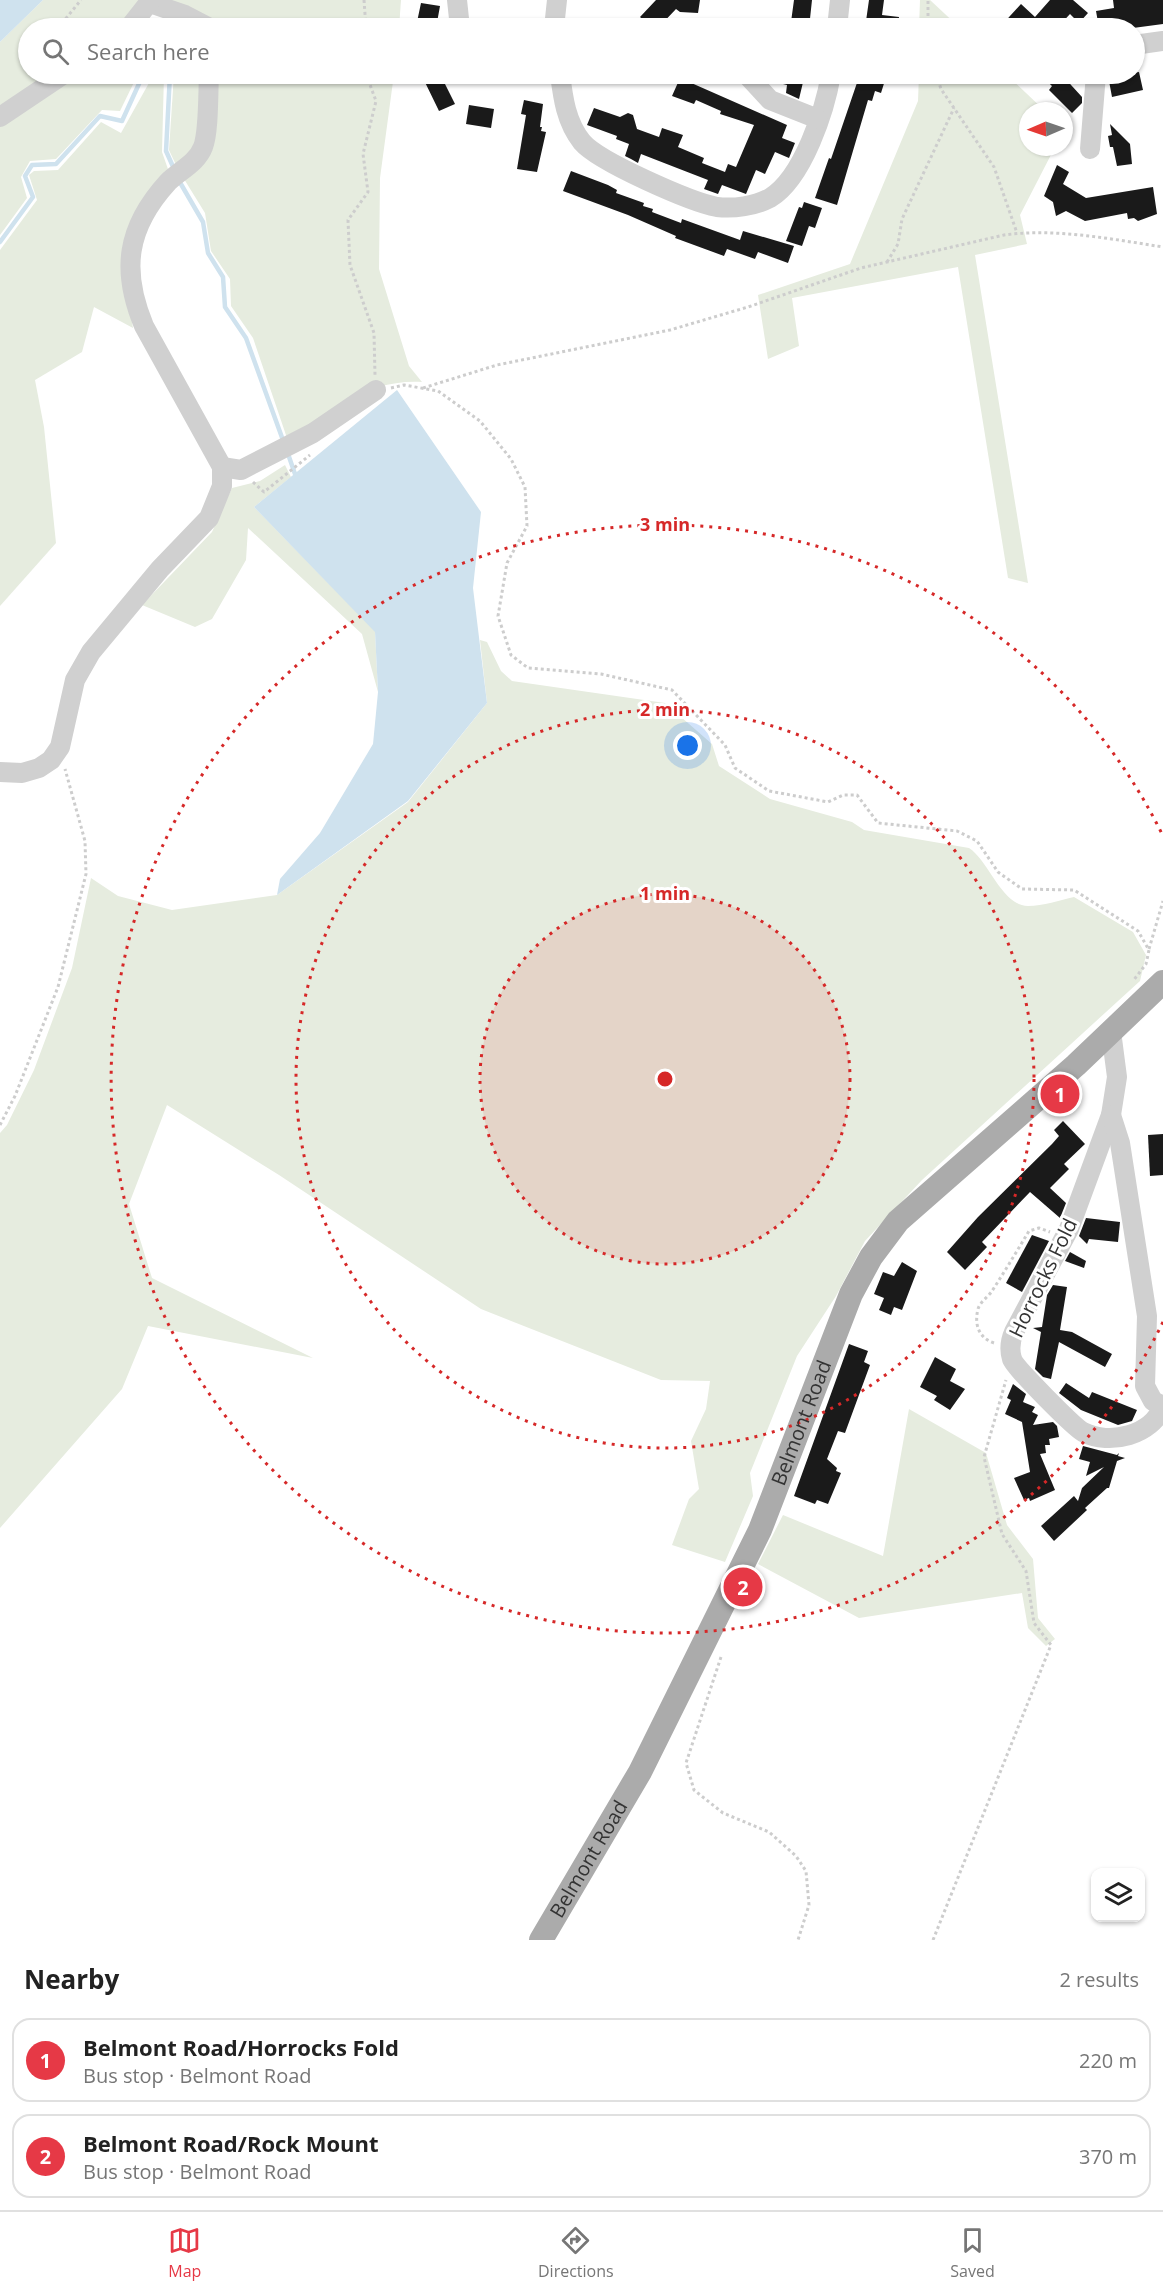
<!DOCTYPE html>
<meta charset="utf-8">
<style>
:root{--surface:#fff;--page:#f2f2f2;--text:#222;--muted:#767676;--line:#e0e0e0;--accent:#e63946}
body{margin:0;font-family:"Open Sans",sans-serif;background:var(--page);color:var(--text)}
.controls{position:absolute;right:18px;bottom:18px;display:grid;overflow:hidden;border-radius:12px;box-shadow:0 2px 4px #0004}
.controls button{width:54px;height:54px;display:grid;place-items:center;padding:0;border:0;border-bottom:2px solid var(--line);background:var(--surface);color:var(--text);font:30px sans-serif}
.compass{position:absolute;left:1019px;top:102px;width:54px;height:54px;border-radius:50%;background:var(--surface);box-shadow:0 2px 4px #0004;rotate:268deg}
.you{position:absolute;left:688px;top:746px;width:21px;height:21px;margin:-15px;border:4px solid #fff;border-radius:50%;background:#1a73e8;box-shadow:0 0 0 9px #1a73e833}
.badge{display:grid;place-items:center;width:39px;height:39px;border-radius:50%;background:var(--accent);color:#fff;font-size:20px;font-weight:700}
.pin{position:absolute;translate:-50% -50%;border:3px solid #fff;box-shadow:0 2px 6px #0006}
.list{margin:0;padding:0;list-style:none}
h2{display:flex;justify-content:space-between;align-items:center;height:78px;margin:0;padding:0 24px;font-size:26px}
h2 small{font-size:20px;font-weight:400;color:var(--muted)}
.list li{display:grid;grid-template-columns:39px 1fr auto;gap:18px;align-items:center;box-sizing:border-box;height:84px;margin:0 12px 12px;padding:0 12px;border:2px solid var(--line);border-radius:18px}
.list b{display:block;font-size:22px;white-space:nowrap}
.list p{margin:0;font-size:20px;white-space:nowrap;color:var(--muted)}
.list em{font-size:20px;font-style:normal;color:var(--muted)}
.icon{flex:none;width:33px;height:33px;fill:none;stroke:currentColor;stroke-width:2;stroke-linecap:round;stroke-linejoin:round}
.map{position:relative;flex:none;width:1163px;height:1940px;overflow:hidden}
.search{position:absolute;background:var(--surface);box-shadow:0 2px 4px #0004;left:18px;right:18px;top:18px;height:66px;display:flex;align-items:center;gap:15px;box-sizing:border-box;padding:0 21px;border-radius:33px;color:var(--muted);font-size:22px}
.sheet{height:270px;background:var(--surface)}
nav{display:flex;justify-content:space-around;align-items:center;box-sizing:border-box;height:84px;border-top:2px solid var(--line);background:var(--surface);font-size:16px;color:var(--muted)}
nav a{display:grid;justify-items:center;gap:3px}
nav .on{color:var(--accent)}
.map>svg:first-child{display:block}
.green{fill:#e6ecdf}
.water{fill:#cfe2ee}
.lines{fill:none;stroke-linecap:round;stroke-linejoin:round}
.stream{stroke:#cfe2ee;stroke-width:4.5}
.building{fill:#1a1a1a}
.path{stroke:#cdcdcd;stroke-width:3;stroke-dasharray:3 3;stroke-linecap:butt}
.minor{stroke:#d0d0d0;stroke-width:20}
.major{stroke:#ababab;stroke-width:24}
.ring{fill:none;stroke:#d62828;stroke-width:3;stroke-dasharray:3 6}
.labels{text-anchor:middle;stroke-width:6;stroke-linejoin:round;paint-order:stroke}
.street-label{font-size:20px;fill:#333;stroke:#fff}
.centre{fill:#d62828;stroke:#fff;stroke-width:3}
.ring-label{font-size:18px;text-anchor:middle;font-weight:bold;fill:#d62828;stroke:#fff;stroke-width:6;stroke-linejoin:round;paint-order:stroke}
</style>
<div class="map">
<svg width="1163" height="1940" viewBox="0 0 1163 1940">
<rect width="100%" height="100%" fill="#fff"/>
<!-- green -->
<g class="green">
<polygon points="43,0 143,0 134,17 119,28 28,28 28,74 51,74 0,108 0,42"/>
<polygon points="160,0 401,0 399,28 215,28"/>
<polygon points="920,0 930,0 960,28 919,28"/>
<polygon points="75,74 138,74 120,111 102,110 56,159 30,161 21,177 27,198 0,235 0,126"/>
<polygon points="154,74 164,74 162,152 169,172 125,281 133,328 94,307 82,352 35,380 44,427 56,543 0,606 0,250 37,200 29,175 34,171 58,170 101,122 121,133"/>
<polygon points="174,74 206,74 201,142 176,165 169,150"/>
<path d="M214,74h180l-14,104 -1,91 30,97 13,16c-57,-3 -89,30 -134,59l-35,-103 -22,-32 -1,-27 -19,-28 -6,-38 -21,-34z"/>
<polygon points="919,74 1006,74 1045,111 1028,111 1028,147 1055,147 1020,215 1027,244 975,255 1028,583 1008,578 958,267 792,298 799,346 768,359 758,295 850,264 918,101"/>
<polygon points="285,465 291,477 254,507 375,631 378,692 362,634 248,528 246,560 212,619 195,627 142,605 212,532 232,488 260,481"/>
<path d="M480,640l7,2 14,29 11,10 153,22 47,41 7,22 51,33 82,23 12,8 105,18c20,13 33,58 59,58 15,0 32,-6 46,-9l59,35 13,23 -6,26 -218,199 -57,61 -29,55 -39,60 -47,117 3,23 -28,66 -53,-17 17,-46 10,-10 -8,-48 15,-32 4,-28 -49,-1 -180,-71 -202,-134 -112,-70 -38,99 23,74 161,80 -165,-32 -26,63 -122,139v-395l7,-8 27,-55 38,-102 19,-90 27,18 54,14 105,-15 131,-93 79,-99z"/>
<polygon points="909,1409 986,1453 1007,1525 1033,1559 1038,1618 1055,1639 1046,1646 1028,1628 1022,1593 859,1618 758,1564 783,1515 883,1556"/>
</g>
<!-- water -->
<g class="water">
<polygon points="0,0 43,0 0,42"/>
<polygon points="397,390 481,512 473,588 487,703 408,801 277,895 280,879 320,833 373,744 378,692 375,632 254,507"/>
</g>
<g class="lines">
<!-- stream -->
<g class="stream">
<polyline points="170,74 166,151 175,171"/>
<polyline points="178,179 203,222 208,253 223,277 225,307 246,338 284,443"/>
<polyline points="0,242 33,197 25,176 32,165 56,164 100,116 122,121 143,75"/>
<polyline points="287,451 295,474"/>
</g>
</g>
<!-- building -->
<g class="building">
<polygon points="656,0 700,0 698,13 680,12 676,9 658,28 652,28 640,17"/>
<polygon points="794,0 812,0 809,28 795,28 796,22 791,22"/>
<polygon points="869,0 884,0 882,15 899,17 898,28 865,28"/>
<polygon points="1050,0 1073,0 1088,13 1079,23 1070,14 1057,28 999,28 1021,4 1035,17"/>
<polygon points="1113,0 1163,0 1163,24 1133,28 1117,28 1117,26 1099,28 1096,11 1114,8"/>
<polygon points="421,3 440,6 436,28 420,28 421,22 417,22"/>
<polygon points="1139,72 1143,90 1112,97 1109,81 1128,77 1127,74"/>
<polygon points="421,74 468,74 445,84 455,104 439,111"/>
<polygon points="784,74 805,74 799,99 786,93 787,85 783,84"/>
<polygon points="860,74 887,74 881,93 875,91 872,101 868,100 837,205 815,198 829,158 831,159"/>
<polygon points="1039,74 1061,74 1082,97 1082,103 1072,113 1049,90 1052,86"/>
<polygon points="680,78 787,125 782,138 795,143 789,158 775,152 765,174 756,170 746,194 722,185 718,194 704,189 708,180 677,168 641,154 638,163 631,159 625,156 629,144 616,139 617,136 587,125 594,108 620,117 628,113 633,115 637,129 659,137 662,128 683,135 678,147 704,158 702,163 725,172 728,164 736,167 754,125 720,114 721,111 696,100 694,104 672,96"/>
<polygon points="524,100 543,104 540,127 542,127 541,131 546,132 537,172 517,169 526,115 521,114"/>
<polygon points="469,105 494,109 491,128 466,124"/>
<polygon points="1110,124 1130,144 1132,164 1117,166 1113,147 1110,147 1108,136 1112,135"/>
<polygon points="1057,165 1069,172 1063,184 1086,198 1153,187 1157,214 1138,221 1134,218 1128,219 1127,213 1085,221 1066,211 1056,216 1053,202 1044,196"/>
<polygon points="571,171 608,185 617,190 616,193 644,203 643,206 653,209 652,212 681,223 682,219 740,240 743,231 794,246 788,263 758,252 755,259 727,249 724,256 675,238 676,236 628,215 563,191"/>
<polygon points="804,202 822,208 815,228 809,226 802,246 786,241 799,207 802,208"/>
<polygon points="1063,1121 1085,1144 1064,1164 1069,1169 1050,1188 1066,1203 1060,1218 1030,1192 982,1242 987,1247 965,1270 947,1252 978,1217 1052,1144 1059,1136 1054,1130"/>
<polygon points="1163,1134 1163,1175 1150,1176 1148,1135"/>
<polygon points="1086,1218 1120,1222 1118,1242 1089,1239 1087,1244 1079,1236"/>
<polygon points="1032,1235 1049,1241 1022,1292 1006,1283"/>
<polygon points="1070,1252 1086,1261 1084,1268 1065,1261"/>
<polygon points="902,1262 917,1271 902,1310 894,1307 891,1315 879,1310 884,1298 874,1294 883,1272 894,1276"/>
<polygon points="1053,1285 1067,1287 1060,1330 1072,1332 1112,1354 1105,1367 1059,1342 1051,1379 1043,1377 1035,1369 1041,1332 1033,1328 1042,1327 1047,1295"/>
<polygon points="849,1344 868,1351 864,1362 870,1365 845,1433 838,1431 827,1459 837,1468 836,1471 841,1473 828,1504 817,1500 815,1504 794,1496"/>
<polygon points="935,1357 956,1369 950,1381 965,1389 950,1410 934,1400 937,1396 920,1387"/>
<polygon points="1066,1383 1089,1398 1092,1392 1137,1410 1132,1421 1118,1425 1081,1410 1059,1393"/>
<polygon points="1013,1384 1026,1394 1023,1402 1035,1407 1032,1412 1038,1415 1033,1425 1053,1422 1057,1426 1059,1437 1049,1439 1050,1445 1045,1445 1046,1453 1040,1454 1055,1490 1030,1501 1029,1498 1024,1500 1014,1478 1030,1472 1022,1422 1005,1414 1011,1400 1007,1398"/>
<polygon points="1083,1446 1117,1455 1119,1453 1118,1456 1125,1458 1117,1461 1109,1488 1107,1488 1085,1508 1087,1510 1054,1541 1041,1526 1074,1496 1078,1501 1082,1488 1104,1467 1086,1476 1090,1462 1079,1459"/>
</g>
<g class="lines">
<!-- path -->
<g class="path">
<polyline points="364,0 366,28"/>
<polyline points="58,28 81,0"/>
<polyline points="928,28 928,0"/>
<polyline points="366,74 376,101 363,154 368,192 348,220 350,265 374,333 375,375"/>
<polyline points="936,74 941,89 994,167 1017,233"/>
<polyline points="887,262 898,244 902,219 954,108"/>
<polyline points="391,388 404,385 438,391 480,421 511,459 525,487 527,526 507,563 498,616 511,655 528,668 601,674 672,690 725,745 735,768 769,791 828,802 843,795 857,795 878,823 957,831 977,841 998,872 1022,889 1074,890 1138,931 1149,950 1146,964 1133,981"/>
<path d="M423,388l74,-23 173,-35 78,-23 113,-39 143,-33c52,-7 107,4 159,12"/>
<polyline points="253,482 264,492 310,455"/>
<polyline points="1149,949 1163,901"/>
<polyline points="0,1125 15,1096 58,987 86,874 85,841 65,769"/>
<path d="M994,1343c-15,-5 -20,-18 -16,-34 2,-7 10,-12 14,-18 13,-20 25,-40 37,-60l10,-3 11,4"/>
<polyline points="721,1657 686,1763 694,1790 723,1813 769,1832 796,1856 806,1871 809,1905 798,1940"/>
<polyline points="933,1940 1051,1645 1034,1623 1026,1571 1002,1534 984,1457 1006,1380"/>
</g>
<!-- minor -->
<g class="minor">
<polyline points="457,0 460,28"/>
<polyline points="150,3 185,15 210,28"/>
<polyline points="129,28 151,0"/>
<polyline points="554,28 557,0"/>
<polyline points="837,28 840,0"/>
<polyline points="1134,45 1163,41"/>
<path d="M560,74c3,24 6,48 22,68 17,20 109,60 135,65 17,2 38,-1 53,-9 33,-20 55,-88 61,-124"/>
<polyline points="746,74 770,100 818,119"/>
<polyline points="0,117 64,74"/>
<polyline points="1090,149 1096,74"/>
<polyline points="222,467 241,470 313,433 376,390"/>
<path d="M0,772l22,1 17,-5 12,-8 9,-13 15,-67 16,-28 69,-83 49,-51 13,-32v-19l-78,-141c-23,-55 -18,-98 24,-144 11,-11 29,-19 35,-35 6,-15 5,-56 6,-73"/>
<path d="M1111,1031l6,46 -6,38 -42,114 -55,103c-4,9 -5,17 -2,27 3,9 62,68 71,73 27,14 69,3 80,-26"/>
<polyline points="1111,1115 1120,1143 1147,1316 1145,1386 1153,1401 1163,1406"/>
</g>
<!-- major -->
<path class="major" id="s1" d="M541,1940l99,-168 120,-242 91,-236 20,-37 27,-36 178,-156 87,-83"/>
</g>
<!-- distance rings -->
<circle cx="665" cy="1079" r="185" fill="#d62828" fill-opacity=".12"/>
<g class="ring">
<circle cx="665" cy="1079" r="185"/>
<circle cx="665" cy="1079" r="369"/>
<path d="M1163 1322A554 554 0 1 1 1163 836"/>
</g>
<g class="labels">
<!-- street labels -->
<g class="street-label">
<text transform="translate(1043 1278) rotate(-64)" y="7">Horrocks Fold</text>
<text dy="7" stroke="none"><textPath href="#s1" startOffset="580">Belmont Road</textPath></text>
<text dy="7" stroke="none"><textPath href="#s1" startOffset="94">Belmont Road</textPath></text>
</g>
</g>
<circle cx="665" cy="1079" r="9" class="centre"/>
<g class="ring-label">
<text x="665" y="531">3 min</text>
<text x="665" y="716">2 min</text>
<text x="665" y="900">1 min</text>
</g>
</svg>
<div class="controls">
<button><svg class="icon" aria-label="layers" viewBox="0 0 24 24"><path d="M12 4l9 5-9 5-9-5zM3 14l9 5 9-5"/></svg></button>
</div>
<svg class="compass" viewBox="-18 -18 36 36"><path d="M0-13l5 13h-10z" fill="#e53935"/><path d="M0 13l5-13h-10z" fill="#767676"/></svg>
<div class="you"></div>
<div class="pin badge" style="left:1060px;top:1094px">1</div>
<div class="pin badge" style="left:743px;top:1587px">2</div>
<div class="search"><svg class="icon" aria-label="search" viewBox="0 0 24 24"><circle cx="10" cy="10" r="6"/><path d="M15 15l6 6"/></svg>Search here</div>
</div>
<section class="sheet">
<h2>Nearby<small>2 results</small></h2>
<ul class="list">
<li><span class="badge">1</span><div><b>Belmont Road/Horrocks Fold</b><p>Bus stop · Belmont Road</p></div><em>220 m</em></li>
<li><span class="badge">2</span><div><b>Belmont Road/Rock Mount</b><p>Bus stop · Belmont Road</p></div><em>370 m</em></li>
</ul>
</section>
<nav>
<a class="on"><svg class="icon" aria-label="map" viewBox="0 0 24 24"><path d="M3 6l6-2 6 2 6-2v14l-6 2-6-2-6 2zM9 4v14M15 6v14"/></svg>Map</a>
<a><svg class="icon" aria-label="directions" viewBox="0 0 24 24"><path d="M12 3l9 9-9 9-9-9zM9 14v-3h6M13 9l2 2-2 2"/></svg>Directions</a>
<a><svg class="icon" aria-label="saved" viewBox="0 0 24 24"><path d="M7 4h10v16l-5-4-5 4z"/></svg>Saved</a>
</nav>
